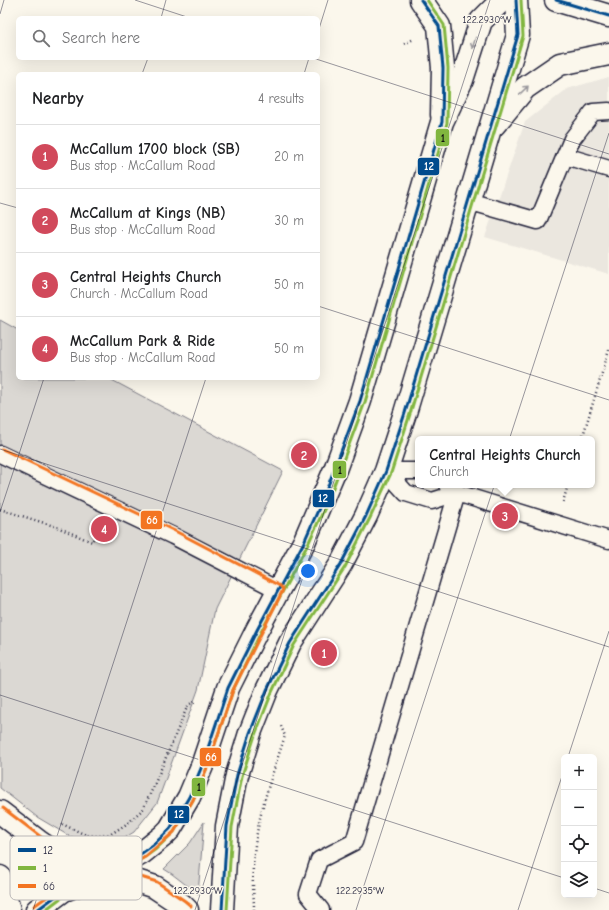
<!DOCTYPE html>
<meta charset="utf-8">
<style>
:root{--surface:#fff;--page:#f6f6f6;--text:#202124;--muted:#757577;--line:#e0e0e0;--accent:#d1495b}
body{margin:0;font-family:"Comic Neue",sans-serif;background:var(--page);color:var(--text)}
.controls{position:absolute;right:12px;bottom:12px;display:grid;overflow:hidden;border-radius:6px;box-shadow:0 4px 16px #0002}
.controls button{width:36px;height:36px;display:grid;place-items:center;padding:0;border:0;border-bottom:1px solid var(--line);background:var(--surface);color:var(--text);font:20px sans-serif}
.you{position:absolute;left:308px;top:571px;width:14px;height:14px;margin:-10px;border:3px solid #fff;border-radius:50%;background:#1a73e8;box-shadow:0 0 0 6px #1a73e833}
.badge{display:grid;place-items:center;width:26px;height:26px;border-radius:50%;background:var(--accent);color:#fff;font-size:13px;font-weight:700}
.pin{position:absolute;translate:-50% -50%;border:2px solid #fff;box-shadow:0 1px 4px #0006}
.popup{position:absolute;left:415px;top:436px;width:180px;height:52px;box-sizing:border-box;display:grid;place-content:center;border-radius:6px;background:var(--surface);filter:drop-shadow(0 1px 3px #0005);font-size:13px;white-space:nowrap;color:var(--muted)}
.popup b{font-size:15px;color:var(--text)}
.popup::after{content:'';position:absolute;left:50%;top:100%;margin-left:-8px;border:8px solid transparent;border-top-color:var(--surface)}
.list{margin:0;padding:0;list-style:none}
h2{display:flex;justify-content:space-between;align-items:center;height:52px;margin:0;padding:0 16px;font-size:17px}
h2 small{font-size:13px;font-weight:400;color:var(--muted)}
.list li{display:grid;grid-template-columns:26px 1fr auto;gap:12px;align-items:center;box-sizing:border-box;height:64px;padding:0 16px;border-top:1px solid var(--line)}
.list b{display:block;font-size:15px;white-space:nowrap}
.list p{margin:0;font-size:13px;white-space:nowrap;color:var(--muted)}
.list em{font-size:13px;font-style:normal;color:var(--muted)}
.icon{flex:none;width:22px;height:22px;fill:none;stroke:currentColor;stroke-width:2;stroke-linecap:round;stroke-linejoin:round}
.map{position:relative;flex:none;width:609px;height:910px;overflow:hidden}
.search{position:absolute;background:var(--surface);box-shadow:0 4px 16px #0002;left:16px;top:16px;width:304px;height:44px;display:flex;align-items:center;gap:10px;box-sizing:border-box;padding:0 14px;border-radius:6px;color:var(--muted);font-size:15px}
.panel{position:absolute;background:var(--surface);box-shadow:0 4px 16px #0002;left:16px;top:72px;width:304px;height:308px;border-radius:6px}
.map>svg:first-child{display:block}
.built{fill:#ebe7df}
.green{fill:#dbd8d3;stroke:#7e7d87}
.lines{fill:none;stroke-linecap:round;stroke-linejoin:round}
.lane-casing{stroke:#22223b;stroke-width:19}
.secondary-casing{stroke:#22223b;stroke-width:25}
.path{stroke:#22223b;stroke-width:2.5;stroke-dasharray:1 3;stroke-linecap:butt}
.lane{stroke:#fbf7ec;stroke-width:16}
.secondary{stroke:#fbf7ec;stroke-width:22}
.bus-1-casing{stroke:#fbf7ec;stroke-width:6}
.bus-2-casing{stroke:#fbf7ec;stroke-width:6}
.bus-3-casing{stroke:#fbf7ec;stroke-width:6}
.bus-1{stroke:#004b8d;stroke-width:3}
.bus-2{stroke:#81b63f;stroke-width:3}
.bus-3{stroke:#f37421;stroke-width:3}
.oneway{stroke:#99979c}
.ticks{fill:none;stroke:#22223b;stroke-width:1;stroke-opacity:0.45}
.key{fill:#fbf7ec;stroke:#bab7b7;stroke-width:1}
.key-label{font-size:11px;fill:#22223b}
.ticks-label{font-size:10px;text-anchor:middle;fill:#22223b;stroke:#fbf7ec;stroke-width:3;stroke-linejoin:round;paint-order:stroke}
.line-badge{stroke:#fbf7ec;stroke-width:1.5}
.badge-label{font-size:11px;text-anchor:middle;font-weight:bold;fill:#fff}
.pale-badge-label{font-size:11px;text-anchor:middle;font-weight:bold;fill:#111}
</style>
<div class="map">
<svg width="609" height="910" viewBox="0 0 609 910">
<rect width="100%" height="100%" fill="#fbf7ec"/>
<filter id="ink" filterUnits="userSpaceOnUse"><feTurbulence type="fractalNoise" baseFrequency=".025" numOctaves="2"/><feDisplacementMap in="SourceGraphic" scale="8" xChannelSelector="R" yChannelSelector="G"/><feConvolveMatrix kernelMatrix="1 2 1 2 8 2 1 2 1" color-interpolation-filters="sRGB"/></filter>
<g filter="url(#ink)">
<!-- built -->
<polygon class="built" points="609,77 609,274 485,237 525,122 567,89"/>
<!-- green -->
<g class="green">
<polygon points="0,320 18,330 18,378 108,378 283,471 215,609 198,690 157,803 134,832 111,846 86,846 37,817 0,788"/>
<polygon points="204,822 198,894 172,874 164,869 190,843"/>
</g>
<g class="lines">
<!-- lane casing -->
<g class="lane-casing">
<g id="lane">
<polyline points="565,156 609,169"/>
<polyline points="468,201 538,221 572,139 593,112 609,111"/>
<polyline points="0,454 173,536 278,590"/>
<polyline points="386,471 406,493 432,501 457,493"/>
<polyline points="386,471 418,471"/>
<polyline points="447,485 457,493 609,540"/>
<polyline points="321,910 308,894 319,860 354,842 457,493"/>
</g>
</g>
<!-- secondary casing -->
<g class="secondary-casing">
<g id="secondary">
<polyline points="421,0 439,26 443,68 442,115"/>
<polyline points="556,0 609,16"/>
<polyline points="494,125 525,88 560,64 609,54"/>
<polyline points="0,812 38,841 93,879"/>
<polyline points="104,875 142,853 163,836 170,829 189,797 202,766 228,688 257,630 304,542 336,467 360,401 442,122 462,80 481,21 502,0"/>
<polyline points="0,877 9,910"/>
<polyline points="37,910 64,890 104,875 130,879 155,887 182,905 187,910"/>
<polyline points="222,910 227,826 237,775 250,733 267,690 290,643 341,564 366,516 386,471 405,413 518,35 516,0"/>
</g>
</g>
<!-- path -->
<g class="path">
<polyline points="404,44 414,39"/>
<polyline points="582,439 609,350"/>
<polyline points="563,502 568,485"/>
<polyline points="0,509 57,527 92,542 99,527"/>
<polyline points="62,824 86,835 98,836 111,834 128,823 143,809 153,788 188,705 196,701"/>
<path d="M254,910c0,-14 -2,-29 -1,-43 2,-45 18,-89 32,-131l-4,-10"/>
</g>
<!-- lane -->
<use href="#lane" class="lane"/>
<!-- secondary -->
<use href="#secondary" class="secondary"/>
<!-- bus-1 casing -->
<g class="bus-1-casing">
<g id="bus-1">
<polyline points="556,0 609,16"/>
<polyline points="37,910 64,890 104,875 142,853 153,845 170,829 189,797 202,766 228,688 257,630 304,542 323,499 360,401 442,122 443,68 439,26 421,0"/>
<polyline points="222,910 227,826 237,775 250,733 267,690 290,643 341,564 366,516 386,471 405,413 518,35 516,0"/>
</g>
</g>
<!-- bus-2 casing -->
<g class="bus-2-casing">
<g id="bus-2">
<polyline points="45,910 66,894 106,880 145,857 156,849 174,832 193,800 207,768 233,690 261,632 308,544 328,501 365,402 447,123 448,68 444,25 427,0"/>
<polyline points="227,910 232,827 242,776 255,735 272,692 294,645 345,567 370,518 391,473 410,414 523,36 521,0"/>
</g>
</g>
<!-- bus-3 casing -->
<g class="bus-3-casing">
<g id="bus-3">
<polyline points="2,449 175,531 280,586 283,589 282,592 233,690 207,768 193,800 174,832 145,857 107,879"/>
<polyline points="3,808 41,837 96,875"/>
<polyline points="34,906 62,886 104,870 131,874 157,882 185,901 191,906"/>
</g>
</g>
<!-- bus-1 -->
<use href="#bus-1" class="bus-1"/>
<!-- bus-2 -->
<use href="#bus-2" class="bus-2"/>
<!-- bus-3 -->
<use href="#bus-3" class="bus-3"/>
</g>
<!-- one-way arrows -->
<defs><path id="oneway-shaft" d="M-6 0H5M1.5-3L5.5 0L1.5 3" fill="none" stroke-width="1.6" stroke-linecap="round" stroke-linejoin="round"/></defs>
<g class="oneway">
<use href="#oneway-shaft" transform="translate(474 43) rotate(107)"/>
<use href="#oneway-shaft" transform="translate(524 90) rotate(-44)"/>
</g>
</g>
<!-- ticks -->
<path class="ticks" d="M135,0l55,18M0,14l4,-14M161,18l5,-18M318,32l10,-32M313,58l296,96M142,74l6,-16M304,74l5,-16M0,203l18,5M318,306l291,94M0,449l609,198M0,512l44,-134M0,695l564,183M568,757l41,-126M594,888l15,5M33,910l173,-532M195,910l295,-910M356,910l253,-777M518,910l46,-140"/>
<!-- legend -->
<rect x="10" y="836" width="132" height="64" rx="6" class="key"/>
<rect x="18" y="848" width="18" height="4" fill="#004b8d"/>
<rect x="18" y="866" width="18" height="4" fill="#81b63f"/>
<rect x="18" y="884" width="18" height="4" fill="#f37421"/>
<g class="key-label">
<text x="43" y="854">12</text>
<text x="43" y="872">1</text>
<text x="43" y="890">66</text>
</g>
<g class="ticks-label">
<text x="487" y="23">122.2930°W</text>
<text x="198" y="894">122.2930°W</text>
<text x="360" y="894">122.2935°W</text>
</g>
<g class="line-badge">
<rect x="435" y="128" width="15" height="19" rx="4" fill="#81b63f"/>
<rect x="417" y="157" width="23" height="19" rx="4" fill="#004b8d"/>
<rect x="332" y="460" width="15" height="19" rx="4" fill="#81b63f"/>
<rect x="312" y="489" width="23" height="19" rx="4" fill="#004b8d"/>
<rect x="140" y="510" width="23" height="20" rx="4" fill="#f37421"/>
<rect x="199" y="747" width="23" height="20" rx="4" fill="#f37421"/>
<rect x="191" y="777" width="15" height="20" rx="4" fill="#81b63f"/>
<rect x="167" y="805" width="23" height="19" rx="4" fill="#004b8d"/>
</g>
<g class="badge-label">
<text x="429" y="170">12</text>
<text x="323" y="502">12</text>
<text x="152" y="524">66</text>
<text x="211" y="761">66</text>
<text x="179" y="818">12</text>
</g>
<g class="pale-badge-label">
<text x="443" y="142">1</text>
<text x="340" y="474">1</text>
<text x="199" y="791">1</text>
</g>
</svg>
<div class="controls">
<button>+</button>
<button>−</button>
<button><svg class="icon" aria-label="locate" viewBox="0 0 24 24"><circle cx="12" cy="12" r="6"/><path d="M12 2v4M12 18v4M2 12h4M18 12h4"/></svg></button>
<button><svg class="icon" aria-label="layers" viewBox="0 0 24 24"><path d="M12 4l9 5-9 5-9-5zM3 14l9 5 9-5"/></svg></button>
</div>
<div class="you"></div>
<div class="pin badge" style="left:324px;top:653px">1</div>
<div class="pin badge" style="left:304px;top:455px">2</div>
<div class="pin badge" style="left:505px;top:516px">3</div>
<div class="popup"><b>Central Heights Church</b>Church</div>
<div class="pin badge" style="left:104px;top:529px">4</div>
<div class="search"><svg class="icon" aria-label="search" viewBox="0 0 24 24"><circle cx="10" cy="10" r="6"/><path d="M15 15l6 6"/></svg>Search here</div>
<section class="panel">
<h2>Nearby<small>4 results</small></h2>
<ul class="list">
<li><span class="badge">1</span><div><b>McCallum 1700 block (SB)</b><p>Bus stop · McCallum Road</p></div><em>20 m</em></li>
<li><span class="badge">2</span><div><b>McCallum at Kings (NB)</b><p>Bus stop · McCallum Road</p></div><em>30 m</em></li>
<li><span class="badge">3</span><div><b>Central Heights Church</b><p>Church · McCallum Road</p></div><em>50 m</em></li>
<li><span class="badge">4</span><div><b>McCallum Park &amp; Ride</b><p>Bus stop · McCallum Road</p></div><em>50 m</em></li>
</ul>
</section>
</div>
